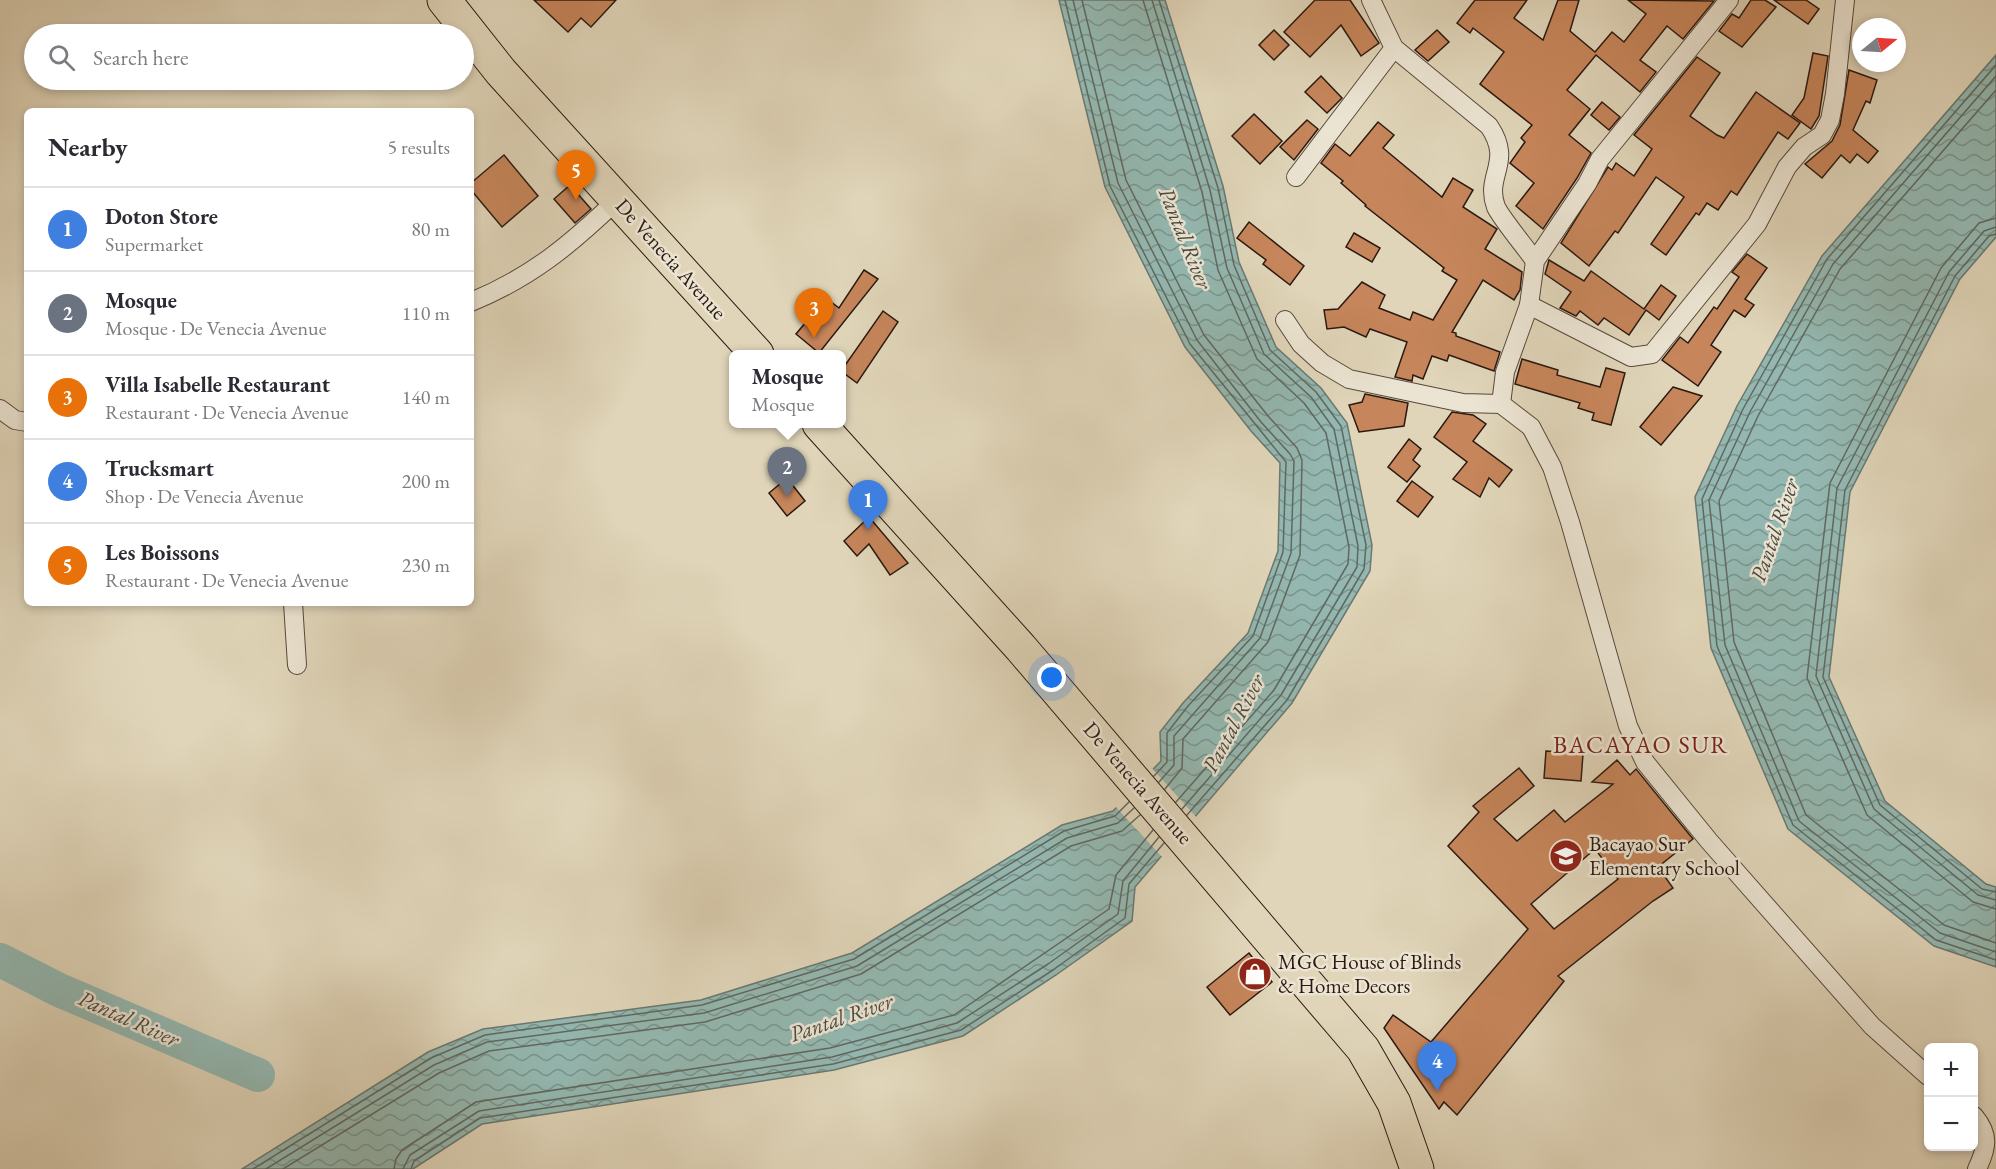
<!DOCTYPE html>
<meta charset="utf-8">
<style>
:root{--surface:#fff;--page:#f7f7f7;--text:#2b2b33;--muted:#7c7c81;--line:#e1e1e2;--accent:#8f2418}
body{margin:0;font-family:"EB Garamond",serif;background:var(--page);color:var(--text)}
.controls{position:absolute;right:18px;bottom:18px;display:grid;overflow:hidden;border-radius:9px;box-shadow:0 3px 9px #0003}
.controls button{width:54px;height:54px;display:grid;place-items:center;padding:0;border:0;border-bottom:2px solid var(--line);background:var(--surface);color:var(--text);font:30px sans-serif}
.compass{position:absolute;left:1852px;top:18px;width:54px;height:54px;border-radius:50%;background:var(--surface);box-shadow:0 3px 9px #0003;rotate:72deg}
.you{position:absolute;left:1052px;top:678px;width:21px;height:21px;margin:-15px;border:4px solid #fff;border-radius:50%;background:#1a73e8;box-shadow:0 0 0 9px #1a73e833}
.badge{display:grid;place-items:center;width:39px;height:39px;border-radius:50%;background:var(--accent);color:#fff;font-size:20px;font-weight:700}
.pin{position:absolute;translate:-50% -50px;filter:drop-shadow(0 2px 3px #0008)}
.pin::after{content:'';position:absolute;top:32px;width:21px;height:18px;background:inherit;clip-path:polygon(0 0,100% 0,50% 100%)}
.popup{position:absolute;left:729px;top:350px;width:117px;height:78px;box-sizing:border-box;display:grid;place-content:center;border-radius:9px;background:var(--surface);filter:drop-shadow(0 2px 4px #0005);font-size:20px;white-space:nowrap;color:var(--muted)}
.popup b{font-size:22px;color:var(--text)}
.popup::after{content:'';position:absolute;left:50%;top:100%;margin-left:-12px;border:12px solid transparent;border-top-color:var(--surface)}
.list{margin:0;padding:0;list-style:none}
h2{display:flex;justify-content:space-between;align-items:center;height:78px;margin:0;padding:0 24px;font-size:26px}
h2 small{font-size:20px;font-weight:400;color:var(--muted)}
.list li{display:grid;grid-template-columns:39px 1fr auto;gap:18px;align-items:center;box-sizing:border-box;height:84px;padding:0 24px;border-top:2px solid var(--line)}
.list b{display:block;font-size:22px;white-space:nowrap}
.list p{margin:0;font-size:20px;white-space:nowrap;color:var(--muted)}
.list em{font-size:20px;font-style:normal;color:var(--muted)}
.icon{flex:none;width:33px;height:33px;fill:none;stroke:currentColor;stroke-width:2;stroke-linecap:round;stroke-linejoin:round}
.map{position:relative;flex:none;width:1996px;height:1169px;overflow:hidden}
.search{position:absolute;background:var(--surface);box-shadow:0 3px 9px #0003;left:24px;top:24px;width:450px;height:66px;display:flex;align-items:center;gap:15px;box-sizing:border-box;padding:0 21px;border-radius:33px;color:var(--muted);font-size:22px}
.panel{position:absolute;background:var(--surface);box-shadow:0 3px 9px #0003;left:24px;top:108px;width:450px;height:498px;border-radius:9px}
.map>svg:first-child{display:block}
.water{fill:url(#water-waves);stroke:#6a7871;stroke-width:1.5}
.pier{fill:#e0d5b9}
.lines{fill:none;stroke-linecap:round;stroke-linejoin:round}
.shore{stroke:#606861;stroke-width:1.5}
.river{stroke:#94b8b1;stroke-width:34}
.building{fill:#c6855a;stroke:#2b1911;stroke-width:1.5;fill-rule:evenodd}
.street-casing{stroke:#58483b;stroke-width:20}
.highway-casing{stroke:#2b1911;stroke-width:35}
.street{stroke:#ebe4d2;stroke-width:18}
.highway{stroke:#e0d5b9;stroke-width:33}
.labels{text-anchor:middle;stroke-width:5;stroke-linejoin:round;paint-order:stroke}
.street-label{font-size:21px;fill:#2b1911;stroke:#ebe4d2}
.poi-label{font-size:21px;fill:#2b1911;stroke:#ebe4d2;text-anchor:start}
.water-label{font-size:22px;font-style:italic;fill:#4a4941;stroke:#ebe4d2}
.quarter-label{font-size:24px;letter-spacing:1.5px;fill:#7a1f14;stroke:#ebe4d2}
</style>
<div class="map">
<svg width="1996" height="1169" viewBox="0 0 1996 1169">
<defs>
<pattern id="water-waves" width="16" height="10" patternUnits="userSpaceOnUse" patternTransform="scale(1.5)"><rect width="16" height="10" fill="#94b8b1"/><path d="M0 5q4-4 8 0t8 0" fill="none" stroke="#79958f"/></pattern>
</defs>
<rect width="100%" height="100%" fill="#e0d5b9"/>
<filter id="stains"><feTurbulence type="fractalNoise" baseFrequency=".00333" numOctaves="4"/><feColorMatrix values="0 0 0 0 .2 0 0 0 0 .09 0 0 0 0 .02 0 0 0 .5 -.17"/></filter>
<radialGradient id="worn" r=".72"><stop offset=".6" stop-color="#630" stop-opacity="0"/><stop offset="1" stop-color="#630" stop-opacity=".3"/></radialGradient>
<!-- water -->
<g class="water">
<polygon points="1059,0 1165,0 1223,186 1239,262 1276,347 1321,388 1347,423 1372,545 1370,571 1292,703 1135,887 1132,921 1056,975 963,1036 834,1070 482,1124 413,1169 242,1169 428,1052 483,1029 701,1000 852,953 1062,825 1113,811 1161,761 1160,732 1183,703 1248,633 1278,551 1280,463 1251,431 1185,347 1105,187"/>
<polygon points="1996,55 1996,237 1960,279 1850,492 1829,677 1885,801 1986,884 1996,887 1996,967 1934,946 1788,829 1711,648 1695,497 1737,406 1822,256"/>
</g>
<!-- pier -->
<polygon class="pier" points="1151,767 1197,818 1163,858 1114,805"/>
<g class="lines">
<!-- shore -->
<g class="shore">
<polyline points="1065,0 1110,186 1190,344 1286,462 1283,552 1253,636 1188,706 1167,733 1167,762 1154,776"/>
<polyline points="1073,0 1118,183 1197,340 1261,422 1290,454 1294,461 1291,553 1260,638 1174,736 1174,765 1159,782"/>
<polyline points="1082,0 1126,180 1204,335 1268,416 1297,448 1302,460 1300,555 1268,642 1183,739 1182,768 1165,789"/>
<polyline points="1143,0 1202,192 1218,270 1257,359 1304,403 1326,433 1349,547 1348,564 1274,690 1176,802"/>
<polyline points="1152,0 1210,190 1227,268 1264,354 1311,397 1334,429 1358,546 1357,567 1281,695 1182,809"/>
<polyline points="1159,0 1218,188 1234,265 1270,350 1316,392 1341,426 1366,545 1364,569 1287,700 1187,815"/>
<polyline points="1996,65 1827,259 1743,409 1702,499 1717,646 1793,825 1936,940 1996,960"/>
<polyline points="1996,76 1833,264 1750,412 1709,500 1725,645 1799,821 1940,933 1996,952"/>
<polyline points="1996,90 1840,269 1758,416 1719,501 1734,642 1806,815 1944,925 1996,943"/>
<polyline points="1996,218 1979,223 1941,268 1830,483 1807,678 1867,815 1973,902 1996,909"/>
<polyline points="1996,227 1984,231 1949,272 1837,488 1816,676 1874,809 1978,895 1996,900"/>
<polyline points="1996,234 1989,236 1955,276 1845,490 1823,677 1880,805 1982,889 1996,892"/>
<polyline points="253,1169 431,1058 485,1035 702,1005 854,959 1064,831 1115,816 1129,802"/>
<polyline points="266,1169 434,1065 487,1042 704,1013 857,966 1067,838 1118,823 1134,808"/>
<polyline points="283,1169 439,1073 489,1051 705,1022 861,974 1071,846 1122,831 1140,815"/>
<polyline points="394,1169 396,1159 402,1150 476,1102 830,1048 954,1015 1109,909 1116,875 1153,830"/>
<polyline points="403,1169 410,1155 479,1111 832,1057 957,1023 1048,964 1118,914 1123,881 1159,837"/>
<polyline points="411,1169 414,1161 480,1118 833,1064 961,1030 1053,970 1125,918 1129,884 1164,843"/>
</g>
<!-- river -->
<polyline class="river" points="0,960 59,990 258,1075"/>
</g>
<!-- building -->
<g class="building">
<polygon points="534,0 616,0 591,27 581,18 568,32"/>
<polygon points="1315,0 1350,0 1379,43 1361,56 1341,25 1310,57 1284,32"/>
<polygon points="1475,0 1527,0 1514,18 1543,40 1558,0 1579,0 1570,31 1595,52 1612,32 1624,42 1646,14 1628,0 1714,1 1683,39 1667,26 1640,60 1656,72 1640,92 1596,55 1567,90 1590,109 1569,135 1591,153 1577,178 1543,229 1516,206 1534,183 1510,163 1525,142 1521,138 1532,125 1480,84 1504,52 1473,28 1470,33 1457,23"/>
<polygon points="1751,0 1765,0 1776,7 1742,47 1719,31 1732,14 1739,18"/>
<polygon points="1774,0 1806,0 1819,9 1808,24"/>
<polygon points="1274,30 1289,45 1274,60 1259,45"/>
<polygon points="1437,30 1449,42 1428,61 1415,50"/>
<polygon points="1813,53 1828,56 1819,116 1811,129 1792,115 1804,98"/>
<polygon points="1697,57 1720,73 1690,116 1717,135 1724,138 1756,92 1800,123 1788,139 1778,132 1737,195 1731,191 1718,210 1707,203 1699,215 1696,213 1666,255 1651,244 1684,197 1656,177 1618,233 1615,231 1589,266 1561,243 1608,167 1612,170 1616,163 1634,176 1652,149 1634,135"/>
<polygon points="1849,70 1877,80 1870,103 1866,101 1853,130 1878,151 1868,163 1857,154 1850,163 1841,155 1822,178 1805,164 1832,141 1840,125"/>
<polygon points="1321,76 1342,98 1327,113 1305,92"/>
<polygon points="1602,102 1620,117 1609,130 1591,115"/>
<polygon points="1254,114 1282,141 1260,164 1232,136"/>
<polygon points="1307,120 1318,129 1294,160 1280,147"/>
<polygon points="1378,122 1394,135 1383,148 1442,197 1453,178 1473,190 1463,207 1497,229 1485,249 1522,272 1520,290 1514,300 1483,280 1452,332 1456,333 1456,336 1500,352 1494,371 1449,355 1447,361 1432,356 1423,379 1413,375 1412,381 1395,377 1407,342 1370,329 1366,337 1344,327 1327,329 1324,310 1338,309 1362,282 1385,295 1379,308 1410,320 1413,312 1433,320 1457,280 1442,271 1444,268 1365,206 1366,205 1341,183 1343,181 1321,163 1335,144 1350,156"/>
<polygon points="504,155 538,196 502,227 471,190 471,183"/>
<polygon points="570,185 591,209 575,223 554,199"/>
<polygon points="1249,222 1304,266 1290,285 1263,264 1266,260 1237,238"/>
<polygon points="1354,233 1380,248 1372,262 1346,247"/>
<polygon points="1747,254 1767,268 1745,299 1754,305 1745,317 1734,310 1711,345 1721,352 1698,386 1662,360 1680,337 1688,343 1714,307 1717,309 1739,277 1732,272"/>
<polygon points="1549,260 1584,281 1591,271 1644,309 1661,285 1676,296 1659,320 1646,310 1629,335 1604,318 1598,325 1580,311 1576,316 1560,308 1571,292 1545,274"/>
<polygon points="864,270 878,279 819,353 796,334 826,298 839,308"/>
<polygon points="883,311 898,322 857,383 841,371"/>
<polygon points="1522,359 1558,370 1557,375 1600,387 1606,368 1625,373 1611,425 1592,420 1594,413 1578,408 1580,403 1515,384"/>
<polygon points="1673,387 1702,396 1661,445 1640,427"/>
<polygon points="1365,394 1408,403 1404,426 1359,432 1349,405 1362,402"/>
<polygon points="1452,412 1473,415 1486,424 1473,441 1512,470 1499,487 1489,478 1480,497 1453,479 1467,462 1434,437"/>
<polygon points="1409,439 1421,449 1413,460 1420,466 1407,482 1388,467"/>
<polygon points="787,478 805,501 787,516 769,493"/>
<polygon points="1412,481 1433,497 1418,517 1397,501"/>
<polygon points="869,517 908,563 890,575 869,544 857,556 844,541"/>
<polygon points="1546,751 1583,754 1581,781 1544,778"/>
<path d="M1617,760l13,15 6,-6 57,70 -35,28 15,21 -20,13 -95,75 6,5 -107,134 -13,-13 -5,7 -55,-81 9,-13 38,27 97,-113 -80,-83 31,-34 -6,-6 46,-38 15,18 -40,33 23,22 37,-31 11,12 48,-38 -21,-2zM1595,849l23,30 -64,50 -23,-25z"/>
<polygon points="1249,953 1272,982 1230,1015 1207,987"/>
</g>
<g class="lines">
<!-- street casing -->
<g class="street-casing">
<g id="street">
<path d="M1371,0l23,48 95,78c25,37 -5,49 7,81 5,11 30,41 39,54"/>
<polyline points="1296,177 1394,48"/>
<path d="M471,302c61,-25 100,-58 147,-103"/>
<polyline points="1529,305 1631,357 1652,354 1757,224 1787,167 1804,147 1822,135 1830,120 1835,94 1845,0"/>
<polyline points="1285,320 1301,344 1322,363 1349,379 1463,403 1501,404 1531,427 1552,467 1570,522 1628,726 1645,762 1709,841 1872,1026 1928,1076"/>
<polyline points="1501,404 1505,372 1529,305 1535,261 1587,184 1600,159 1729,0"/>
<polyline points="0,409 15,420 27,422"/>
<polyline points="293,603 297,665"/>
<path d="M1974,1116c16,19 13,32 3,53"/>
</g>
</g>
<!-- highway casing -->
<g class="highway-casing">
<g id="highway">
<polyline points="444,0 501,72 757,354"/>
<polyline points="819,424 1021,648 1363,1049 1394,1103 1417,1169"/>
</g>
</g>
<!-- street -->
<use href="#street" class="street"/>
<!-- highway -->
<use href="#highway" class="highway"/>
</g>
<!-- icons -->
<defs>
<g id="school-disc" transform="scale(1.725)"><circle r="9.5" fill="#8f2418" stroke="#ebe4d2"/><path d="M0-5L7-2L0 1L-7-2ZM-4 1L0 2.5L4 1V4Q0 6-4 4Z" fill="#fff"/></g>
<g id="shop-disc" transform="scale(1.725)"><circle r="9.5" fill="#8f2418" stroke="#ebe4d2"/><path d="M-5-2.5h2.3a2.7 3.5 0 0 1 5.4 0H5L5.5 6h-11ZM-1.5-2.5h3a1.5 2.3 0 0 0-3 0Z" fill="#fff"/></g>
</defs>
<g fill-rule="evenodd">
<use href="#school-disc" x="1566" y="856"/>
<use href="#shop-disc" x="1255" y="974"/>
</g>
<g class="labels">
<!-- street labels -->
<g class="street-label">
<text transform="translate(671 259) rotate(48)" y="7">De Venecia Avenue</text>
<text transform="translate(1138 783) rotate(49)" y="7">De Venecia Avenue</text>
</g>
<!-- poi labels -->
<g class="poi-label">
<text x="1589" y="851">Bacayao Sur<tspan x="1589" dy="24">Elementary School</tspan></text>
<text x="1278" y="969">MGC House of Blinds<tspan x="1278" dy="24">&amp; Home Decors</tspan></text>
</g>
<!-- water labels -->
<g class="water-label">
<text transform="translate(1186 238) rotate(68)" y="8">Pantal River</text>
<text transform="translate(1774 530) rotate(-71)" y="8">Pantal River</text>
<text transform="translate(1233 723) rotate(-62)" y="8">Pantal River</text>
<text transform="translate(841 1017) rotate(-19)" y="8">Pantal River</text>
<text transform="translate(129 1018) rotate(24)" y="8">Pantal River</text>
</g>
<!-- quarter labels -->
<g class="quarter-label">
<text x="1641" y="753">BACAYAO SUR</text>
</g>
</g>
<rect width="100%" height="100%" filter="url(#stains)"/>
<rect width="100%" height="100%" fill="url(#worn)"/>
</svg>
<div class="controls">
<button>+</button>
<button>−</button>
</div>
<svg class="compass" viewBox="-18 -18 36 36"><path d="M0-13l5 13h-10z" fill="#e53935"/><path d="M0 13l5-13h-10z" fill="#7c7c81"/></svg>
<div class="you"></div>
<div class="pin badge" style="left:868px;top:530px;background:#3f7fe0">1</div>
<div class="pin badge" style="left:787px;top:497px;background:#6b7280">2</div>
<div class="popup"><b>Mosque</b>Mosque</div>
<div class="pin badge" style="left:814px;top:338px;background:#e8710a">3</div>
<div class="pin badge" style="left:1437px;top:1091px;background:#3f7fe0">4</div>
<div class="pin badge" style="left:576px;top:200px;background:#e8710a">5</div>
<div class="search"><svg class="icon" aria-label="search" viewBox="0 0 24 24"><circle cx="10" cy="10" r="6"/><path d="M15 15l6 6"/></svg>Search here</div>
<section class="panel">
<h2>Nearby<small>5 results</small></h2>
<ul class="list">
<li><span class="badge" style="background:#3f7fe0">1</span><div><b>Doton Store</b><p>Supermarket</p></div><em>80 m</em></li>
<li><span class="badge" style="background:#6b7280">2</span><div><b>Mosque</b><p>Mosque · De Venecia Avenue</p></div><em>110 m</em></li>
<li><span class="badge" style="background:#e8710a">3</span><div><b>Villa Isabelle Restaurant</b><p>Restaurant · De Venecia Avenue</p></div><em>140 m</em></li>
<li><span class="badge" style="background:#3f7fe0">4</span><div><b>Trucksmart</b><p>Shop · De Venecia Avenue</p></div><em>200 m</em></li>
<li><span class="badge" style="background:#e8710a">5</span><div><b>Les Boissons</b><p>Restaurant · De Venecia Avenue</p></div><em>230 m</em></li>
</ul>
</section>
</div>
